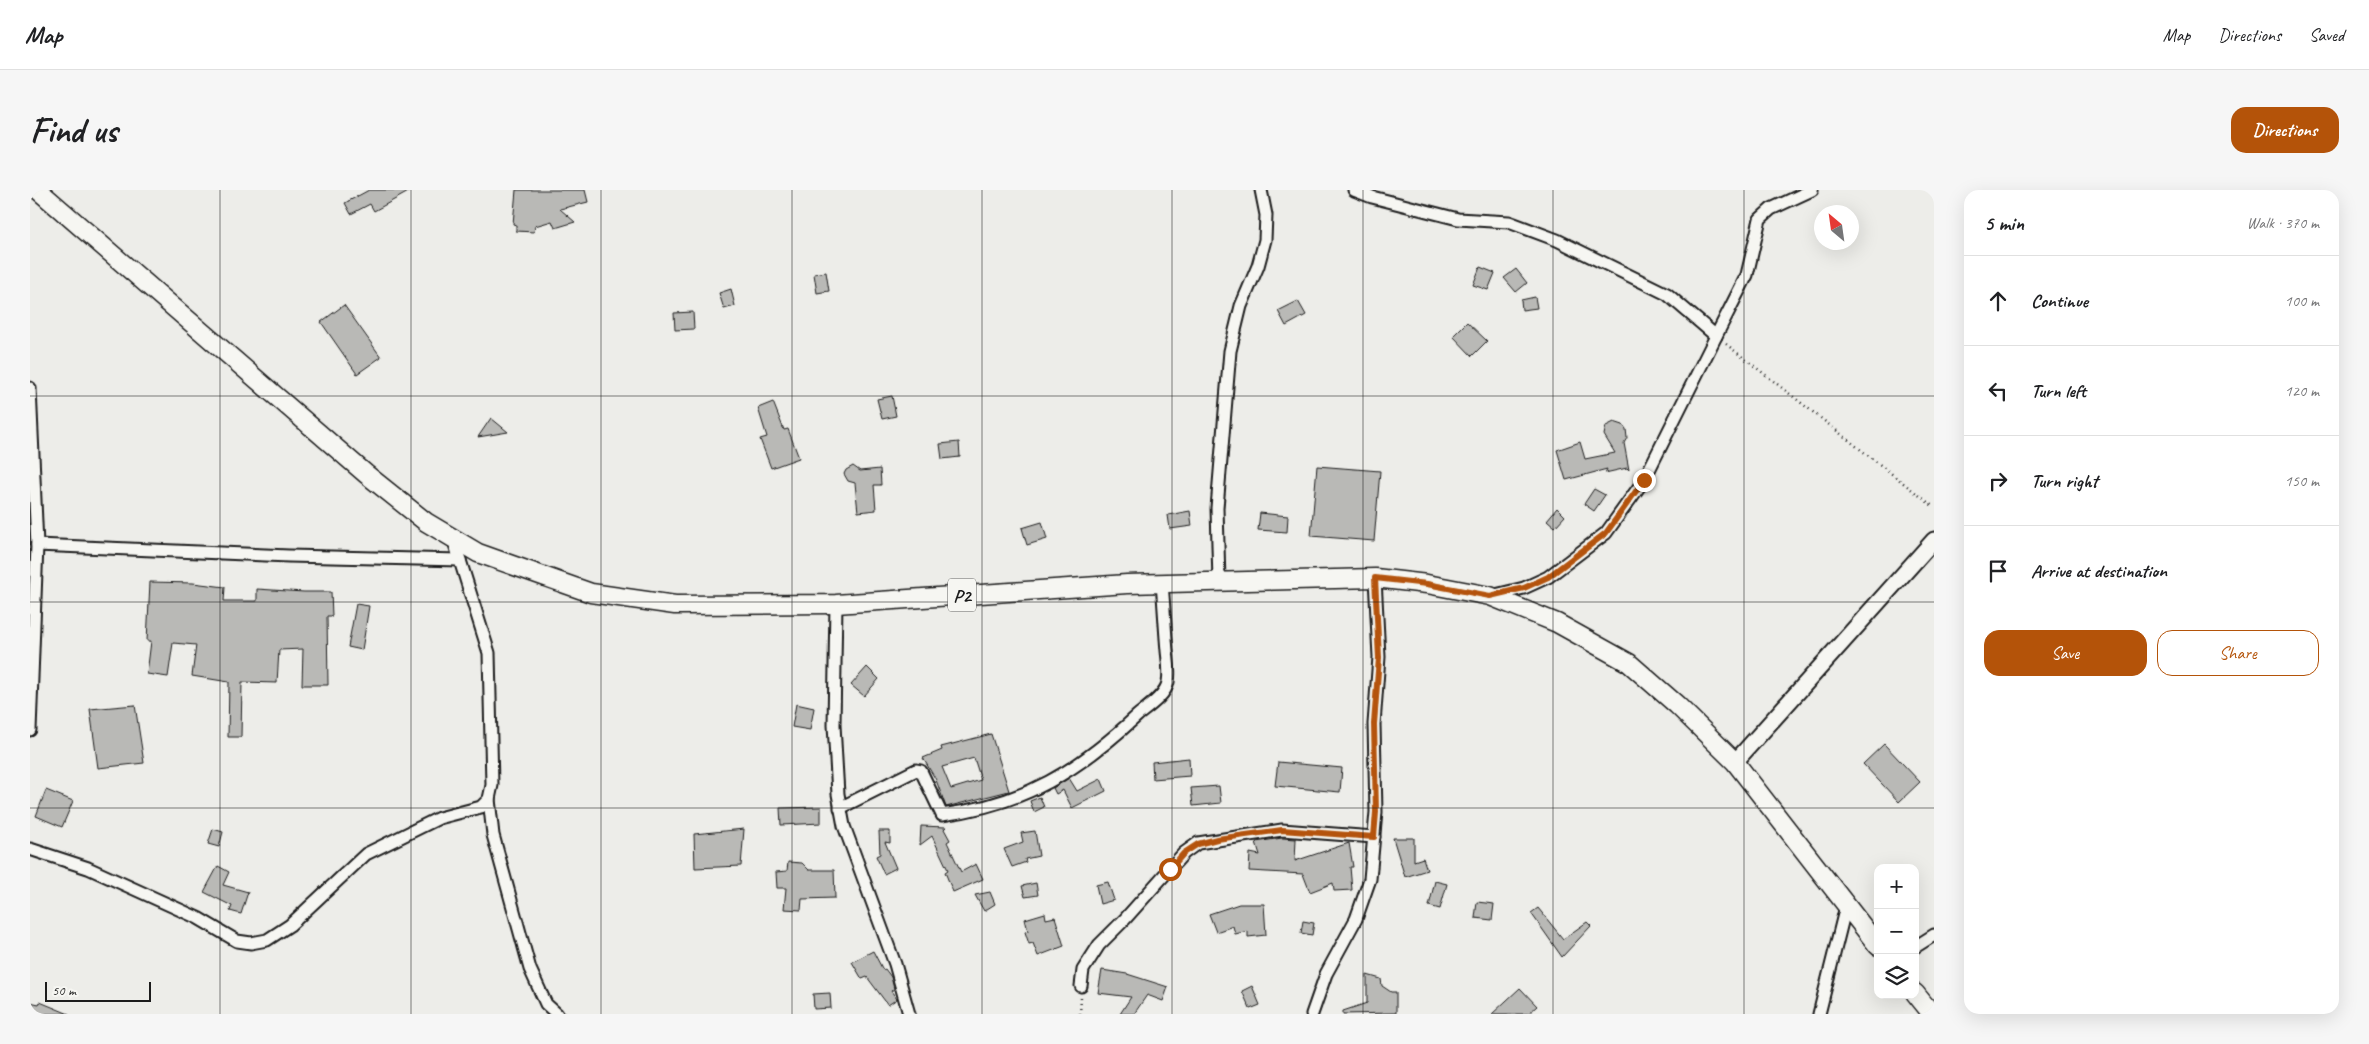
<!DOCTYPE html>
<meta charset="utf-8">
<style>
:root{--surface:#fff;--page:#f6f6f6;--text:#202124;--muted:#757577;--line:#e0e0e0;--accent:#b45309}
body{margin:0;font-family:Caveat,sans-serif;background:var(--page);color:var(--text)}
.controls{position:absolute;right:15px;bottom:15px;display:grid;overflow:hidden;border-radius:10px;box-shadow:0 5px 20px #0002}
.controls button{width:45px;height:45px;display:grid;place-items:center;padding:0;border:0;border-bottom:1px solid var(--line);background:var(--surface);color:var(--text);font:25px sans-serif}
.compass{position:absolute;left:1784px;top:15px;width:45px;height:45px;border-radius:50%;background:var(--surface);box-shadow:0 5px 20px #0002;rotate:331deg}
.scale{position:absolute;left:15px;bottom:12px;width:106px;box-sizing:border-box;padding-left:5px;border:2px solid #1c1c1c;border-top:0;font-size:14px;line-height:18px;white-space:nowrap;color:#1c1c1c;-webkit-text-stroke:4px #f6f6f2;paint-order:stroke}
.stop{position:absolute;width:15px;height:15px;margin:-11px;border:4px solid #b45309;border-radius:50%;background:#fff}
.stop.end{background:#b45309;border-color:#fff;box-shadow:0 1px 5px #0008}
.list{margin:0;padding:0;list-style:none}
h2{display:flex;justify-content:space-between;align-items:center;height:65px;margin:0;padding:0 20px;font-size:21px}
h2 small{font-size:16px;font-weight:400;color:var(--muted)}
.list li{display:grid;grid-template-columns:32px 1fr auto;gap:15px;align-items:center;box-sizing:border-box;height:90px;padding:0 20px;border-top:1px solid var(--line)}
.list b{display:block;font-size:19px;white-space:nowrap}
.list em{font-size:16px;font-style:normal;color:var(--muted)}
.actions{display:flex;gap:10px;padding:15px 20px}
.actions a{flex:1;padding:11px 0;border:1px solid var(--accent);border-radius:15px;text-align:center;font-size:18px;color:var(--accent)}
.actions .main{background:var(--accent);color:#fff}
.icon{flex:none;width:28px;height:28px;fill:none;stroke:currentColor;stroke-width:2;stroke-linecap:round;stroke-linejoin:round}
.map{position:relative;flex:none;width:1904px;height:824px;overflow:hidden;border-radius:15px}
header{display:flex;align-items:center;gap:30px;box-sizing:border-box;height:70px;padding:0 25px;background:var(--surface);border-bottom:1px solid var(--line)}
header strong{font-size:24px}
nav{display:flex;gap:28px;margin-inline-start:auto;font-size:18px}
.intro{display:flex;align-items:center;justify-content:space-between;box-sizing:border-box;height:120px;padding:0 30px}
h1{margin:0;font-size:35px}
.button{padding:12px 22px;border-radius:15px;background:var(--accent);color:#fff;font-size:18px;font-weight:700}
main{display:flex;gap:30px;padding:0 30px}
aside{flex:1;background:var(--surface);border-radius:15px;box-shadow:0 5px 20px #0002}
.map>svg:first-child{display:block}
.building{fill:#b9b9b6;stroke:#1c1c1c;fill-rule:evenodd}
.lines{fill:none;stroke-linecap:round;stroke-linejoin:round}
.street-casing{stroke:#1c1c1c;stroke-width:15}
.secondary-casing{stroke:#1c1c1c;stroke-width:19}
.primary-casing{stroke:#1c1c1c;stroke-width:21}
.path{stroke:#1c1c1c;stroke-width:2.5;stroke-dasharray:1 4;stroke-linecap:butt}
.street{stroke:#f6f6f2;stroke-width:11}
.secondary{stroke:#f6f6f2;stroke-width:15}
.primary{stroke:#f6f6f2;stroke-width:18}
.route{stroke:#b45309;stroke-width:6}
.grid{fill:none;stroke:#1c1c1c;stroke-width:1;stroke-opacity:0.55}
.labels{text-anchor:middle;stroke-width:4;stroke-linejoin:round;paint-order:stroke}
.shield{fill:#f6f6f2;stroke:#5d5d5c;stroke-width:1}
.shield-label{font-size:19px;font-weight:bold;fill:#1c1c1c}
</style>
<header>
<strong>Map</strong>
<nav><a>Map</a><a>Directions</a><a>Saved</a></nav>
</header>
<div class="intro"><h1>Find us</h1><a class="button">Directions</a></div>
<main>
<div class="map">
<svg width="1904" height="824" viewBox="0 0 1904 824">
<rect width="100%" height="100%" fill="#edede9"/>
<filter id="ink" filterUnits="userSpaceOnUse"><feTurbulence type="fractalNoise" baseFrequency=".02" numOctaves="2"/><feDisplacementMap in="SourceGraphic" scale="10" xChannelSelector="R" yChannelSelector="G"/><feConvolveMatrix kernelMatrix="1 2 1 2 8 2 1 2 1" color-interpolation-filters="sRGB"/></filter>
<g filter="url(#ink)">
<!-- building -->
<g class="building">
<polygon points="339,0 382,0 344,21 340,14 321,24 315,13"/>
<polygon points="486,0 555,0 558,12 530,19 545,32 525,38 522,31 505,36 504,42 486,41 486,35 483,34"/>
<polygon points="1450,77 1465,83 1458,100 1443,95"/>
<polygon points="1486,79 1497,93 1486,102 1474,88"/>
<polygon points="796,82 799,101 787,103 784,84"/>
<polygon points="701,99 705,116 694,119 689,103"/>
<polygon points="1505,107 1507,118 1492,120 1491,110"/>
<polygon points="1268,111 1276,125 1256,136 1248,121"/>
<polygon points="314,115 351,167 327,184 291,132"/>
<polygon points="663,122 664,139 645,140 644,123"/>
<polygon points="1437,132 1457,151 1442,166 1423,146"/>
<polygon points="862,206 866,226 852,229 847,209"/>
<polygon points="743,212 754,240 758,239 769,268 741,278 730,249 737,247 728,218"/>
<polygon points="461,228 478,242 448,247"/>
<polygon points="1584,232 1593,235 1596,239 1597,248 1594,253 1599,280 1597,278 1575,283 1577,279 1536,290 1527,260 1550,252 1555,269 1585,263 1574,245 1576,236"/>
<polygon points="929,252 930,267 912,269 910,254"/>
<polygon points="823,276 830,281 850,279 851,295 844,295 846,320 828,322 825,293 818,291 814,284 816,280"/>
<polygon points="1287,276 1350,281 1344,351 1281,346"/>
<polygon points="1564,299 1575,305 1564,321 1554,314"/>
<polygon points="1527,318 1535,326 1525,337 1517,330"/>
<polygon points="1160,321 1162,336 1140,339 1138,325"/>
<polygon points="1230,323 1258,326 1257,342 1228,340"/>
<polygon points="1012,332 1017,349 997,355 992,338"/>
<polygon points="120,392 163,393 195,397 194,411 227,411 227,399 274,402 301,402 302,426 297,426 298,495 272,495 273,459 249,460 247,493 212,492 211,547 198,547 199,492 162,486 166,455 143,453 138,487 117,484 121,451 117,451"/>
<polygon points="326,414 339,416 332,460 318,457"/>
<polygon points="837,477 849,489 834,506 821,495"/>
<polygon points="766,514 784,518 780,540 762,537"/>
<polygon points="105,515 114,573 68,578 60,519"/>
<path d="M961,544l18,57 -63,16 -10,-27 -13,-22 19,-8 -1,-3zM944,568l7,22 -30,9 -9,-22z"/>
<polygon points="1854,554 1890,592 1869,612 1833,574"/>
<polygon points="1159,568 1160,586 1123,589 1122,572"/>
<polygon points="1248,572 1312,578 1310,602 1245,596"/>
<polygon points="1039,588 1047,601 1071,589 1076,601 1042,618 1033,600 1026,604 1023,598"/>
<polygon points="1189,596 1191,613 1163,616 1161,598"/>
<polygon points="16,600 43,611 32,637 6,626"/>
<polygon points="1010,607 1014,617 1004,622 1000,611"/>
<polygon points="791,617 791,633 751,635 750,618"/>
<polygon points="891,636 916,637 914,639 920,650 917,652 931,682 946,674 953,689 923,702 915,682 918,680 902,646 890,655"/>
<polygon points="183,639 193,642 189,657 178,654"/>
<polygon points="714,639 711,676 665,678 664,644"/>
<polygon points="849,641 860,641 860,653 855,652 866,678 854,684 846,666 850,664"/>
<polygon points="1005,641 1009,666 995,669 996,672 982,677 974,659 993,652 991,643"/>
<polygon points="1252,648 1266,649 1265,671 1319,653 1323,677 1320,677 1322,700 1304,701 1303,693 1280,702 1273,684 1219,681 1220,663 1230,665 1226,652"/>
<polygon points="1363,648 1384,648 1384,671 1393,668 1397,680 1375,687"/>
<polygon points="758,672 772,673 779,680 804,680 805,708 772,709 771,720 754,719 756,698 747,698 746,682 757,681"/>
<polygon points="188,676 199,682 193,695 218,702 211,724 200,721 202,716 174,702"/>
<polygon points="1405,691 1417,694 1410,719 1399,716"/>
<polygon points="1078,692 1084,710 1070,714 1066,695"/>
<polygon points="1006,693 1008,705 995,707 992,696"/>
<polygon points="960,702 965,714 954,721 945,705"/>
<polygon points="1447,712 1464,714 1462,730 1445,728"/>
<polygon points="1209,714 1234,714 1236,745 1218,747 1218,741 1205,744 1203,736 1186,742 1179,724"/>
<polygon points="1508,718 1533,749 1557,732 1561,736 1532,767 1501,723"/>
<polygon points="1015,723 1016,729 1025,727 1034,756 1008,766 1003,753 999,754 995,742 998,741 995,729"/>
<polygon points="1273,731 1284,733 1282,745 1271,743"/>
<polygon points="843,761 853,780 855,779 861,787 864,799 861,801 867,809 858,815 837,787 832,789 822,772"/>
<polygon points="1072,780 1097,784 1138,797 1133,811 1117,805 1104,824 1090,824 1101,807 1068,803"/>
<polygon points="1337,785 1351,789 1352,796 1361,802 1366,802 1366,823 1313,824 1313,821 1337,813"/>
<polygon points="1222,796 1230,815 1220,819 1212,801"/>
<polygon points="1490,798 1507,816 1498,824 1462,824"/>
<polygon points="800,803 801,818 784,819 783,804"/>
<polygon points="0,812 9,814 10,812 39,824 0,824"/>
</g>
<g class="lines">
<!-- street casing -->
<g class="street-casing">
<g id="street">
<polyline points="1324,0 1342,7 1428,29 1479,32 1527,50 1637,104 1686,146"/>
<polyline points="0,198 7,355 0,540"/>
<polyline points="7,355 259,366 430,370"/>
<polyline points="1189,392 1187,318 1200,161 1211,116 1228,76 1235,50 1236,25 1231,0"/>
<polyline points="1461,406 1494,398 1518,387 1576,343 1614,290 1686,146 1717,85 1730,29 1741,19 1782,0"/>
<polyline points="806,414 804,535 808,604 814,636 865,774 879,824"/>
<polyline points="459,609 463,645 500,779 516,814 527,824"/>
<path d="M810,618l76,-38 5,1 21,44c83,-11 136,-44 196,-100 10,-8 28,-20 30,-33 2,-10 0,-21 -1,-31 -2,-23 -3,-45 -5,-68"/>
<polyline points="0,659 58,678 168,728 207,751 221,753 237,750 260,735 336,664 409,628 451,617 459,609 462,595 459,463 423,348"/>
<polyline points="1885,757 1904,745"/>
<polyline points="1051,796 1053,780 1069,755 1095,729 1154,663 1168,653 1252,640 1344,647"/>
<polyline points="1282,824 1296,784 1326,729 1340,689 1346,622 1344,534 1349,467 1345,388"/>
<polyline points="1789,824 1816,716"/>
</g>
</g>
<!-- secondary casing -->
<g class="secondary-casing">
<polyline id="secondary" points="1705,572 1904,350"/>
</g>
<!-- primary casing -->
<g class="primary-casing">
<g id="primary">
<polyline points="8,0 336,284 396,332 448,363 561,403 645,415 806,414 1097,394 1345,388 1397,394 1460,406 1527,433 1599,473 1647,515 1705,572 1848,756"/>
<polyline points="1885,803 1902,824"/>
</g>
</g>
<!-- path -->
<g class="path">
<polyline points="1696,154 1904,317"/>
<polyline points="1050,824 1051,808"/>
</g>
<!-- street -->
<use href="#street" class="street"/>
<!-- secondary -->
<use href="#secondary" class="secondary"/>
<!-- primary -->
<use href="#primary" class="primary"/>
</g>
</g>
<g class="lines" filter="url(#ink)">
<!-- route -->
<polyline class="route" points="1140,679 1154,663 1168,654 1187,649 1252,640 1344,647 1346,622 1344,534 1349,468 1345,388 1397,394 1460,406 1494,398 1518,387 1576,343 1614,290"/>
</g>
<!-- grid -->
<path class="grid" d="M190,0v824M381,0v824M571,0v824M762,0v824M952,0v824M1142,0v824M1333,0v824M1523,0v824M1714,0v824M0,206h1904M0,412h1904M0,618h1904"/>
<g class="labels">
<!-- shield labels -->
<rect class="shield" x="918" y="388.5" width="28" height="33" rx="4"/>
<g class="shield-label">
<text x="932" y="412">P2</text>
</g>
</g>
</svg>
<div class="controls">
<button>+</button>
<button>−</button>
<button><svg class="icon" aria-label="layers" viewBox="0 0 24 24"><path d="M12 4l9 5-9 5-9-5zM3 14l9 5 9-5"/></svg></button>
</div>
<svg class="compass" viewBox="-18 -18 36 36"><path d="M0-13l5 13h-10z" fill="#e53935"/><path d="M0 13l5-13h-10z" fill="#757577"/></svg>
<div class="scale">50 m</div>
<div class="stop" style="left:1140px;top:679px"></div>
<div class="stop end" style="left:1614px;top:290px"></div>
</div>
<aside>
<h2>5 min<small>Walk · 370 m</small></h2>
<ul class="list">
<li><svg class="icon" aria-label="ahead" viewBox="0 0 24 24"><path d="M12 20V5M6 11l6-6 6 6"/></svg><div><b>Continue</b></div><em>100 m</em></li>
<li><svg class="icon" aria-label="left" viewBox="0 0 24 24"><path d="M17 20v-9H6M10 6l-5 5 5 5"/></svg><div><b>Turn left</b></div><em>120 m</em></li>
<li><svg class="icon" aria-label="right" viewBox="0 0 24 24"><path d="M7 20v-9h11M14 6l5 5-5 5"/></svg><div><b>Turn right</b></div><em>150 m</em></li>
<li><svg class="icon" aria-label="arrive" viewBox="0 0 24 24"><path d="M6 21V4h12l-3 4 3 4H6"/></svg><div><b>Arrive at destination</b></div></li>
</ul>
<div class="actions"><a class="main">Save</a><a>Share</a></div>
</aside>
</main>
